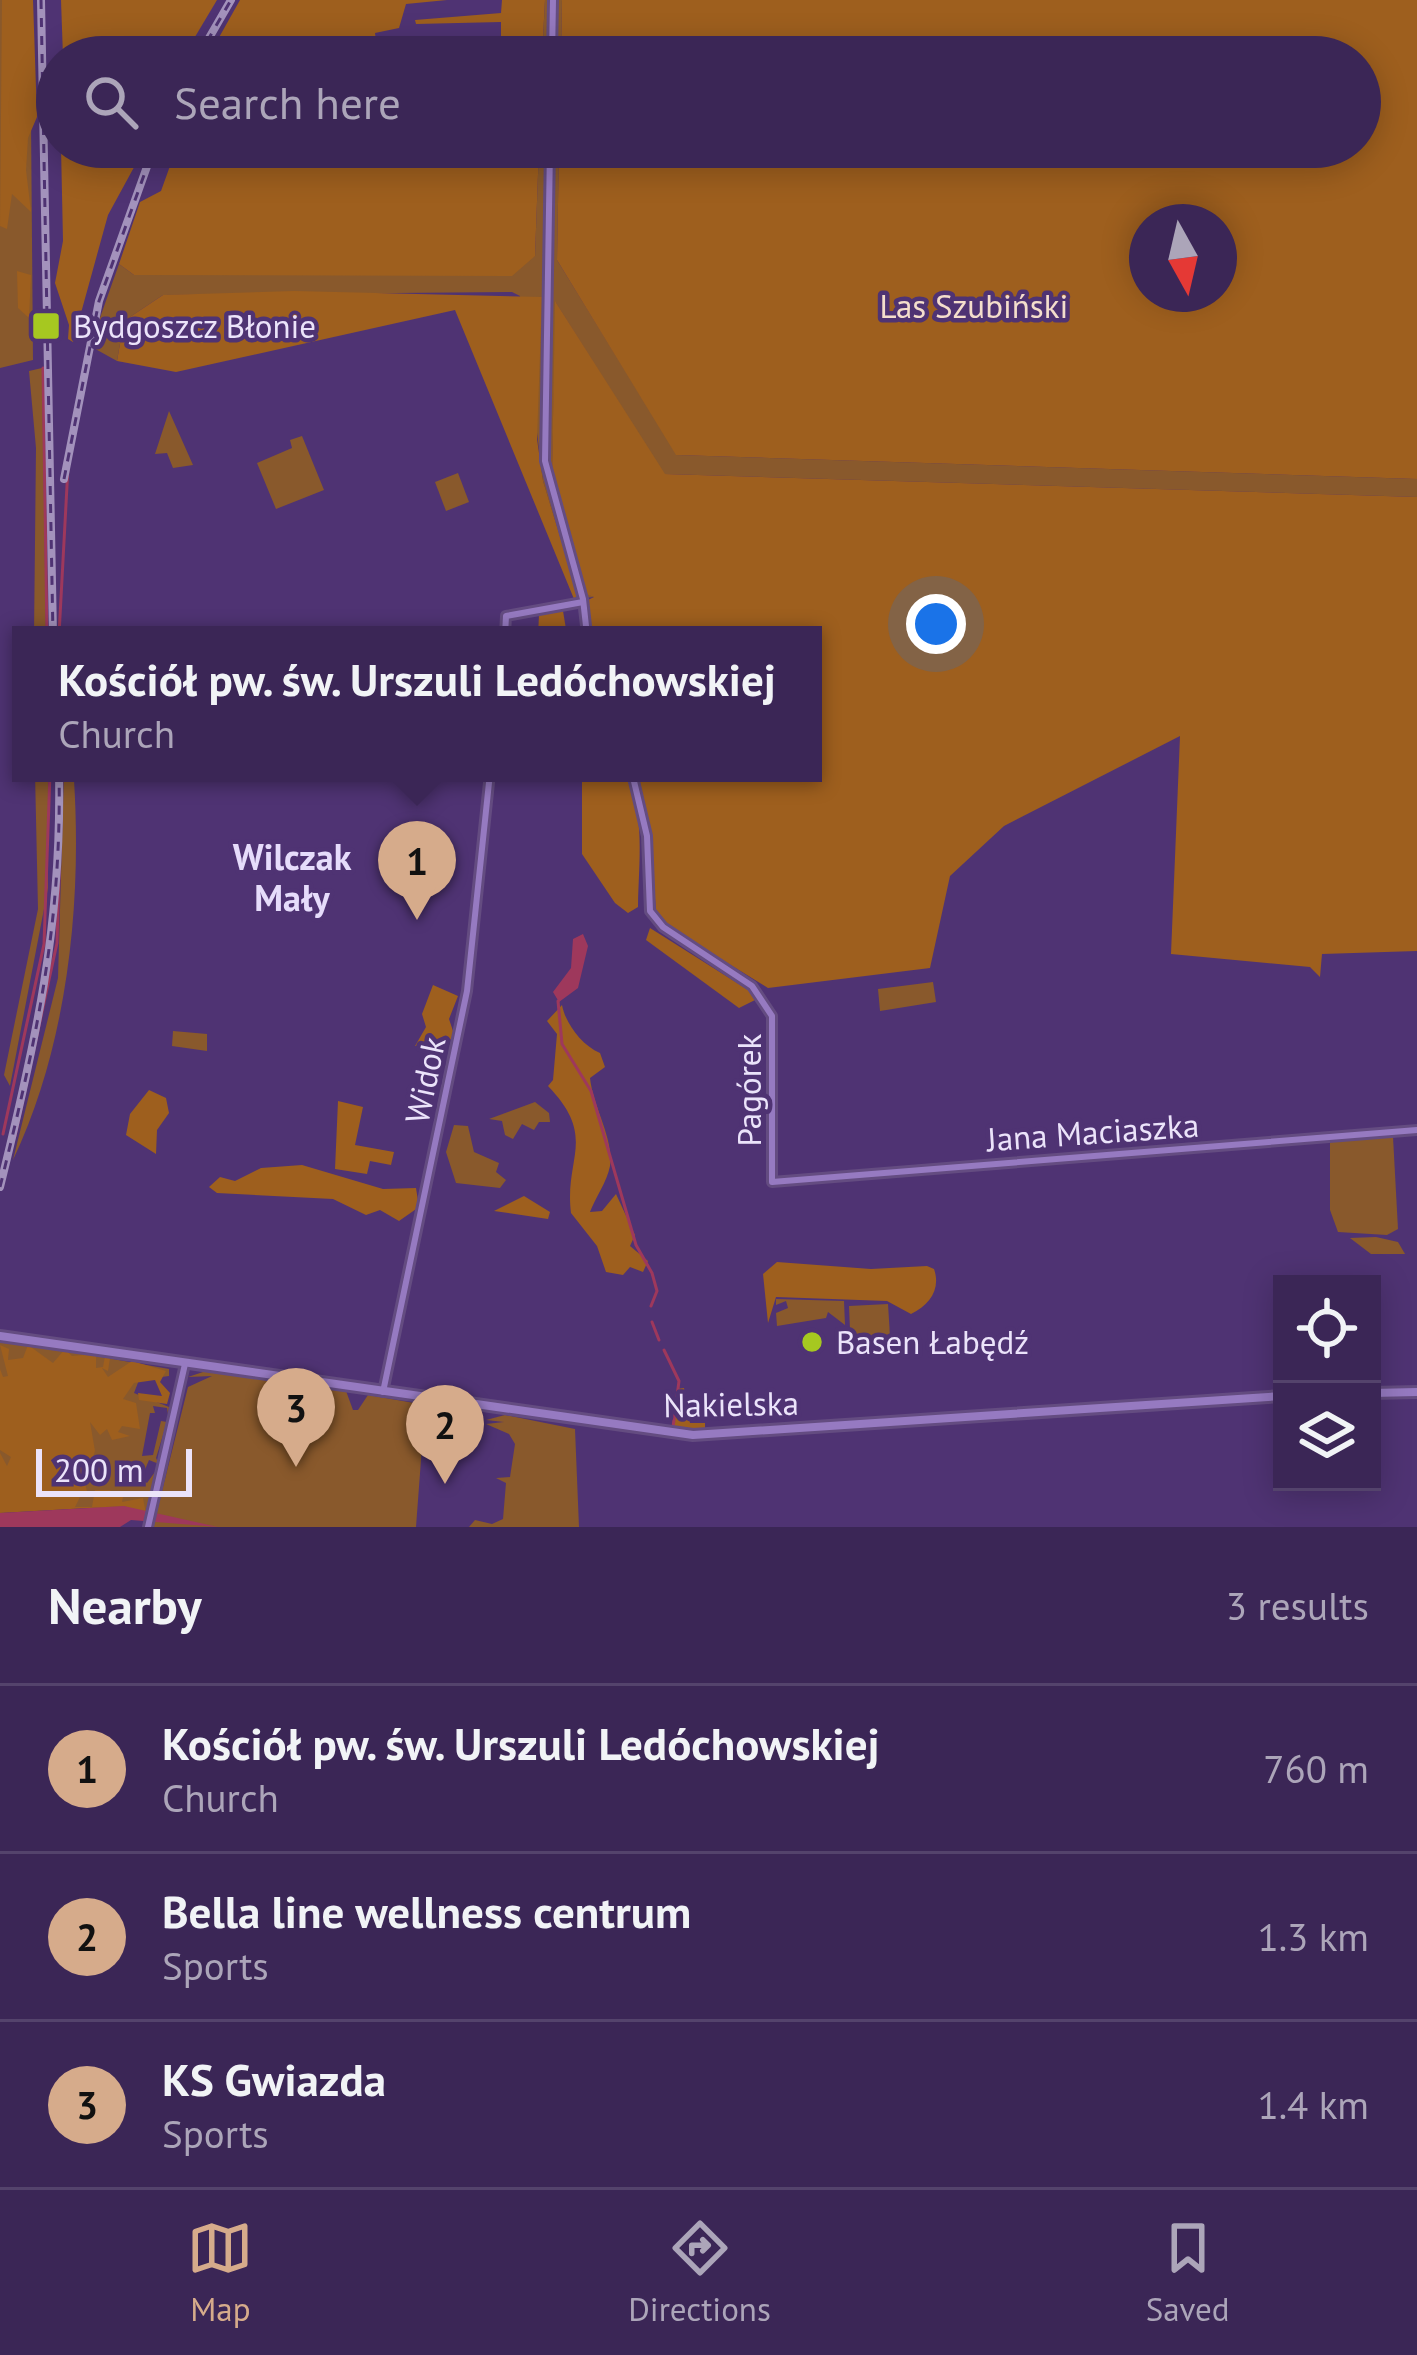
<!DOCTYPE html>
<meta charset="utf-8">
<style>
:root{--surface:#3b2656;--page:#463260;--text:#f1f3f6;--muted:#aca5b9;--line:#54436c;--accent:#d6ab8b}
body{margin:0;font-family:"PT Sans",sans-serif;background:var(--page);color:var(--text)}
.controls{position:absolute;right:36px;bottom:36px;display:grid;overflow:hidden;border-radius:0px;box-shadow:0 6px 30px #0003}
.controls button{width:108px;height:108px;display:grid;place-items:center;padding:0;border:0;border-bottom:3px solid var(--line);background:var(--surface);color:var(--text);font:60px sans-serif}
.compass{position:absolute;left:1129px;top:204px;width:108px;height:108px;border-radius:50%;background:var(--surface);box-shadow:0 6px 30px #0003;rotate:172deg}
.scale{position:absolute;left:36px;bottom:30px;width:156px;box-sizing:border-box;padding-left:12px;border:6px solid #ebe3fa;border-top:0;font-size:33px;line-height:42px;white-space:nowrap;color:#ebe3fa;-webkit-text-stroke:9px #4f3373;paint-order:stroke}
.you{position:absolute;left:936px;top:624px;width:42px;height:42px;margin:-30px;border:9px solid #fff;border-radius:50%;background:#1a73e8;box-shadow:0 0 0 18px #1a73e833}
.badge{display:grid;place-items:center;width:78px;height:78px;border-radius:50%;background:var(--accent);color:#111;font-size:39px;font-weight:700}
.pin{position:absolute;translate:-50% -99px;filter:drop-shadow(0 3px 6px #0008)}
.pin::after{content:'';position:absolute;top:63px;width:42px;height:36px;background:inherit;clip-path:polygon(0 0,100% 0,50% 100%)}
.popup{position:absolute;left:12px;top:626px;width:810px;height:156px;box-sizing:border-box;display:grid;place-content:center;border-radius:0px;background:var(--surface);filter:drop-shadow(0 3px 9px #0005);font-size:39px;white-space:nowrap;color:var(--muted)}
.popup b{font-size:45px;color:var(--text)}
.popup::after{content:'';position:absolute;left:50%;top:100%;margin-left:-24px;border:24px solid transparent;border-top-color:var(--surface)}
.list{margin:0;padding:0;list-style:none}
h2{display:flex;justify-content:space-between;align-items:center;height:156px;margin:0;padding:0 48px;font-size:51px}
h2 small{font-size:39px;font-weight:400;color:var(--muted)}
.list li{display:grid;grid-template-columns:78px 1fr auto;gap:36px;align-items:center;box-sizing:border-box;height:168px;padding:0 48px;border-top:3px solid var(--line)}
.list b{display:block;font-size:45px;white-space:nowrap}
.list p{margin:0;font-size:39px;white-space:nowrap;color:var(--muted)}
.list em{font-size:39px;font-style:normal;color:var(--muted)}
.icon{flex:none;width:66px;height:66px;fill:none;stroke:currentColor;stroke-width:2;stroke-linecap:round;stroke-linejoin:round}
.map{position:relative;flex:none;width:1417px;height:1527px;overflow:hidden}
.search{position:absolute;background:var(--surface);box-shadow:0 6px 30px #0003;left:36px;right:36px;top:36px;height:132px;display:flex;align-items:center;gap:30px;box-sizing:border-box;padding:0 42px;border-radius:66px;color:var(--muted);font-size:45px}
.sheet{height:660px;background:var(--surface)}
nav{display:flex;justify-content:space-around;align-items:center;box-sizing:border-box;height:168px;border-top:3px solid var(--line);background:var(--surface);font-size:33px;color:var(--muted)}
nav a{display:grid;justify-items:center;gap:6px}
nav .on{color:var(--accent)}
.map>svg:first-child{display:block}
.green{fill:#89592c}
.forest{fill:#9e5f1e;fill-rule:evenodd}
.water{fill:#9e385c}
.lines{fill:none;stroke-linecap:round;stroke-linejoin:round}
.stream{stroke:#9e385c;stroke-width:3}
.tertiary-casing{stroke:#644c81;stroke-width:12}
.secondary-casing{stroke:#644c81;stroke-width:14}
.tertiary{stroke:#967ac1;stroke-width:6}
.secondary{stroke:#967ac1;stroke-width:8}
.rail-casing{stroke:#a392bc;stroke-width:8}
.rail{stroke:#4f3373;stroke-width:3;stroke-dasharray:9;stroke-linecap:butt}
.poi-dot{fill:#a6c820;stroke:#4f3373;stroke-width:4.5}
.labels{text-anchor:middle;stroke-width:9;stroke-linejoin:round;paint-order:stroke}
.park-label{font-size:33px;fill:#f4decc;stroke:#4f3373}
.poi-label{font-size:33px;fill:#ebe3fa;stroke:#4f3373;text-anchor:start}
.street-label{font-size:33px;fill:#ebe3fa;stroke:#4f3373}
.neighbourhood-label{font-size:36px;font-weight:bold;fill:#e6dcfb;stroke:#4f3373}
</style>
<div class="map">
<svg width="1417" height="1527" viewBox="0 0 1417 1527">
<rect width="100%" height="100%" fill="#4f3373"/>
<!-- green -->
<g class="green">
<polygon points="0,0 30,0 33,360 0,368"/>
<polygon points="545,0 562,0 561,57 542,57"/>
<polygon points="539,147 559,147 557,260 677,455 1417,479 1417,497 664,474 556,303 552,476 586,593 594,597 574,599 578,595 543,481 520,296 512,292 163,295 124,321 117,361 90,346 119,264 134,275 284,274 535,256"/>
<polygon points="42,368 46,635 34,635 36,448 29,371"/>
<polygon points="169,411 193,465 173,468 167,453 155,454"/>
<polygon points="302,436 324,490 276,509 257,463 292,448 290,440"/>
<polygon points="458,473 469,502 446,511 435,482"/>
<polygon points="35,773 48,773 48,888 10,1086 4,1075 38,909"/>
<path d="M64,773l10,7c8,126 -7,266 -61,380l45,-182z"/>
<polygon points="933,982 936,1002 880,1011 878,989"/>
<polygon points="173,1031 207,1034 207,1051 172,1046"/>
<polygon points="535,1102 549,1113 550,1122 539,1122 534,1130 522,1124 513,1139 505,1135 502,1121 489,1119"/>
<polygon points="454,1125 468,1126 474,1152 499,1163 496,1172 506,1180 500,1188 456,1183 446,1152"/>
<polygon points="1393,1137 1398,1229 1387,1235 1338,1232 1330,1210 1330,1142"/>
<polygon points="1376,1237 1398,1242 1405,1254 1371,1254 1350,1238"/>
<polygon points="776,1299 844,1301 845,1325 828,1312 826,1318 777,1326 776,1313 788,1308 786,1301 776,1305"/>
<polygon points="888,1304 891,1353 851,1355 849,1306"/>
<path d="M0,1339l169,30v7l-30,4 -5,13 35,14 -1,7 -1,-6 -14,-2 2,7h-5l-8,43 11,-1 8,-34 6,1 -11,36 3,6 -10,-4 -8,19 6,4 10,-14 -11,45c-30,-10 -108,-5 -146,-7z"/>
<polygon points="206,1371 346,1391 353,1410 358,1410 368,1395 472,1413 481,1418 480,1427 424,1420 416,1527 153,1527 188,1387 212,1376 188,1377"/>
<polygon points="505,1415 575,1429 579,1527 469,1527 475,1520 492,1524 503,1519 506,1483 496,1478 510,1477 515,1444 509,1434 486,1424 504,1422 486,1420"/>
</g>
<!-- forest -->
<g class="forest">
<polygon points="2,0 33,0 37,117 28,138 26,170 31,212 12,194 7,229 0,226"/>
<polygon points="61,0 217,0 183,57 63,57"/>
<polygon points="240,0 447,0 406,4 399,28 375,33 377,49 501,44 501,22 416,24 415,20 501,13 502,0 545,0 542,57 208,57"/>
<path d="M562,0h855v479l-741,-24 -119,-195 2,-113h801v-90h-799zM1219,222v72h-72v-72z"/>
<polygon points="61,147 145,147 108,215 73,342 68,339 69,325 55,283 63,241"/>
<polygon points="164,147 539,147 535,256 512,276 134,275 119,264 140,202 161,191 175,152"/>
<polygon points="17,271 31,275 29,318 18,308"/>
<polygon points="294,291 542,297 537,439 543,481 578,595 574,599 455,310 176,372 117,361 124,321 163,295"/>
<polygon points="555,301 665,474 1417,497 1417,951 1322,954 1320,977 1310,967 1171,954 1180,736 1004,826 950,876 930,968 768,988 669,927 656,911 650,834 635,773 813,773 813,635 592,635 588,600 594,597 586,594 552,476"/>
<polygon points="563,611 567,635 538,635 539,615"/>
<path d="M582,773h45c18,46 12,86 11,134l-10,6 -13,-10 -33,-49z"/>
<polygon points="650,928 753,993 755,1000 739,1008 646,940"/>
<polygon points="433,985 458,996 449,1019 454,1034 448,1043 415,1046 426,1027 422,1014"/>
<path d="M562,1005c3,17 19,40 38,48l5,14 -15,11c3,29 24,61 20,88 -3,16 -15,32 -20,46l12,-1 14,-17 19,41 -5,11 18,15 -5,11 -13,-5 -7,8 -17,-3 -9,-26 -26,-33c-7,-56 27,-75 -23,-127l5,-6 4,-46 -10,-13z"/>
<polygon points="149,1090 166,1098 169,1113 157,1130 156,1154 126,1135 130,1114"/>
<polygon points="338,1101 363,1107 355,1145 394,1152 391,1165 370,1161 367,1174 335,1169"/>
<polygon points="302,1165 383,1189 416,1188 419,1207 399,1221 380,1210 366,1215 333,1199 217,1193 209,1187 220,1177 235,1181 261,1168"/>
<polygon points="524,1196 550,1212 548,1219 494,1211"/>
<path d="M777,1262l94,7 56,-3 7,3c7,20 -4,36 -23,45l-24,-13 -111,-4 -8,26 -5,-49z"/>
<polygon points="0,1345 9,1349 8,1360 23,1358 28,1345 53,1363 65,1349 72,1356 96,1354 96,1368 103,1367 105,1356 110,1358 108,1371 102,1368 108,1377 132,1361 166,1371 160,1382 170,1393 167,1404 139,1400 138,1393 162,1396 155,1380 134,1383 123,1399 136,1403 140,1429 122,1426 118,1432 130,1436 112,1440 107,1429 100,1435 90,1422 95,1451 85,1483 88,1495 82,1493 75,1507 92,1507 95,1490 110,1490 115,1496 124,1492 122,1502 143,1498 146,1514 124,1506 0,1513 0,1453 7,1466 11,1457 0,1450 0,1369 3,1377 8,1376"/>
<polygon points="684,1388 690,1423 705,1423 705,1429 673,1428 677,1389"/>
</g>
<!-- water -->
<g class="water">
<polygon points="583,934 588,946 578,988 559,1002 553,992 571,968 573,939"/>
<polygon points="124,1506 218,1527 131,1520 120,1527 0,1527 0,1513"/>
</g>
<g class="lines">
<!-- stream -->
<g class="stream">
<polyline points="43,368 47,635"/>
<polyline points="59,635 68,467"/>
<polyline points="558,1001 562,1044 591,1091 636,1245 652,1273 657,1291 651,1306"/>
<polyline points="3,1134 44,944 50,773"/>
<polyline points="15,1136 57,943 62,773"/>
<polyline points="652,1322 659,1340"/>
<polyline points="664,1350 679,1381 673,1427"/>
</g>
<!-- tertiary casing -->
<g class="tertiary-casing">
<g id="tertiary">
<polyline points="552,57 553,0"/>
<polyline points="550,147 545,461 583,599 587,635"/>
<polyline points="505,635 506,616 583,602"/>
<polyline points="632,773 647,836 650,911 663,927 752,986 772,1016 772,1182 1417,1130"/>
<polyline points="383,1392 467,991 490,773"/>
<polyline points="148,1527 185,1364"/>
</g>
</g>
<!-- secondary casing -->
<g class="secondary-casing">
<g id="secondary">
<polyline points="0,1336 693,1435 1282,1396"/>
<polyline points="1372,1393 1417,1392"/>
</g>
</g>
<!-- tertiary -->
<use href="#tertiary" class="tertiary"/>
<!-- secondary -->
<use href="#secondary" class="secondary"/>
<!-- rail casing -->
<g class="rail-casing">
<g id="rail">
<polyline points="41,0 53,635"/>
<polyline points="198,57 231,0"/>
<polyline points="64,479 99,301 154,147"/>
<path d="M0,1187c36,-146 62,-262 59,-414"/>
</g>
</g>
<!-- rail -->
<use href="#rail" class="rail"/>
</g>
<!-- markers -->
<g class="poi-dot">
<rect x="31" y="311" width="30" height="30" rx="6"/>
<circle cx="812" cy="1342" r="12"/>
</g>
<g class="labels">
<!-- park labels -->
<g class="park-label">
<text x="974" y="318">Las Szubiński</text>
</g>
<!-- poi labels -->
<g class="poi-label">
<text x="73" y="338">Bydgoszcz Błonie</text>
<text x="836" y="1354">Basen Łabędź</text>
</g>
<!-- street labels -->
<g class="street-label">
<text transform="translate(425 1080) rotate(-78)" y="12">Widok</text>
<text transform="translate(749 1090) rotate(-90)" y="12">Pagórek</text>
<text transform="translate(1093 1132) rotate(-4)" y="12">Jana Maciaszka</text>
<text transform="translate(731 1404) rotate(-1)" y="12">Nakielska</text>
</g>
<!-- neighbourhood labels -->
<g class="neighbourhood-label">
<text x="292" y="870">Wilczak<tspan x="292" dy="41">Mały</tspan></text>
</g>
</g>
</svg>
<div class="controls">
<button><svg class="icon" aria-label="locate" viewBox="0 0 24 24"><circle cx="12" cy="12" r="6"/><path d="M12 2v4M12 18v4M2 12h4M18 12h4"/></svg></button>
<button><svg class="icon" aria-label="layers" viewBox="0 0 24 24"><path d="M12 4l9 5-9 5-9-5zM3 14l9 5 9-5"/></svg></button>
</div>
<svg class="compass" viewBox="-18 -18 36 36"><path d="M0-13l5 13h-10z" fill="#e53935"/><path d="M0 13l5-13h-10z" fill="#aca5b9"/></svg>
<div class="scale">200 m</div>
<div class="you"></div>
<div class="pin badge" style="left:417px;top:920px">1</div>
<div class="popup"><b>Kościół pw. św. Urszuli Ledóchowskiej</b>Church</div>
<div class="pin badge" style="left:445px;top:1484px">2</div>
<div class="pin badge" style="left:296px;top:1467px">3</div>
<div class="search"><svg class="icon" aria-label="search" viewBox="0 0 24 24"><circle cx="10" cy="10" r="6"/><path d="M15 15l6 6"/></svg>Search here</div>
</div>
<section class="sheet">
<h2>Nearby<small>3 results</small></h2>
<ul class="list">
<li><span class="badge">1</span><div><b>Kościół pw. św. Urszuli Ledóchowskiej</b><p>Church</p></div><em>760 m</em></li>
<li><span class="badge">2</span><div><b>Bella line wellness centrum</b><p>Sports</p></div><em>1.3 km</em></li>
<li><span class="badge">3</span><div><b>KS Gwiazda</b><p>Sports</p></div><em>1.4 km</em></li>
</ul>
</section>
<nav>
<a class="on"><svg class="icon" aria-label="map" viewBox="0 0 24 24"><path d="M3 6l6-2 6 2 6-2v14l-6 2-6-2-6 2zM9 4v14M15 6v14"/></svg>Map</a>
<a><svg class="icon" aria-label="directions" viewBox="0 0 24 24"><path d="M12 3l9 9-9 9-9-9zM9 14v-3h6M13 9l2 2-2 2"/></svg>Directions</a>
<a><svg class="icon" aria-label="saved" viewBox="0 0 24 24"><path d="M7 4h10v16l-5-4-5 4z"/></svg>Saved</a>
</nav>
